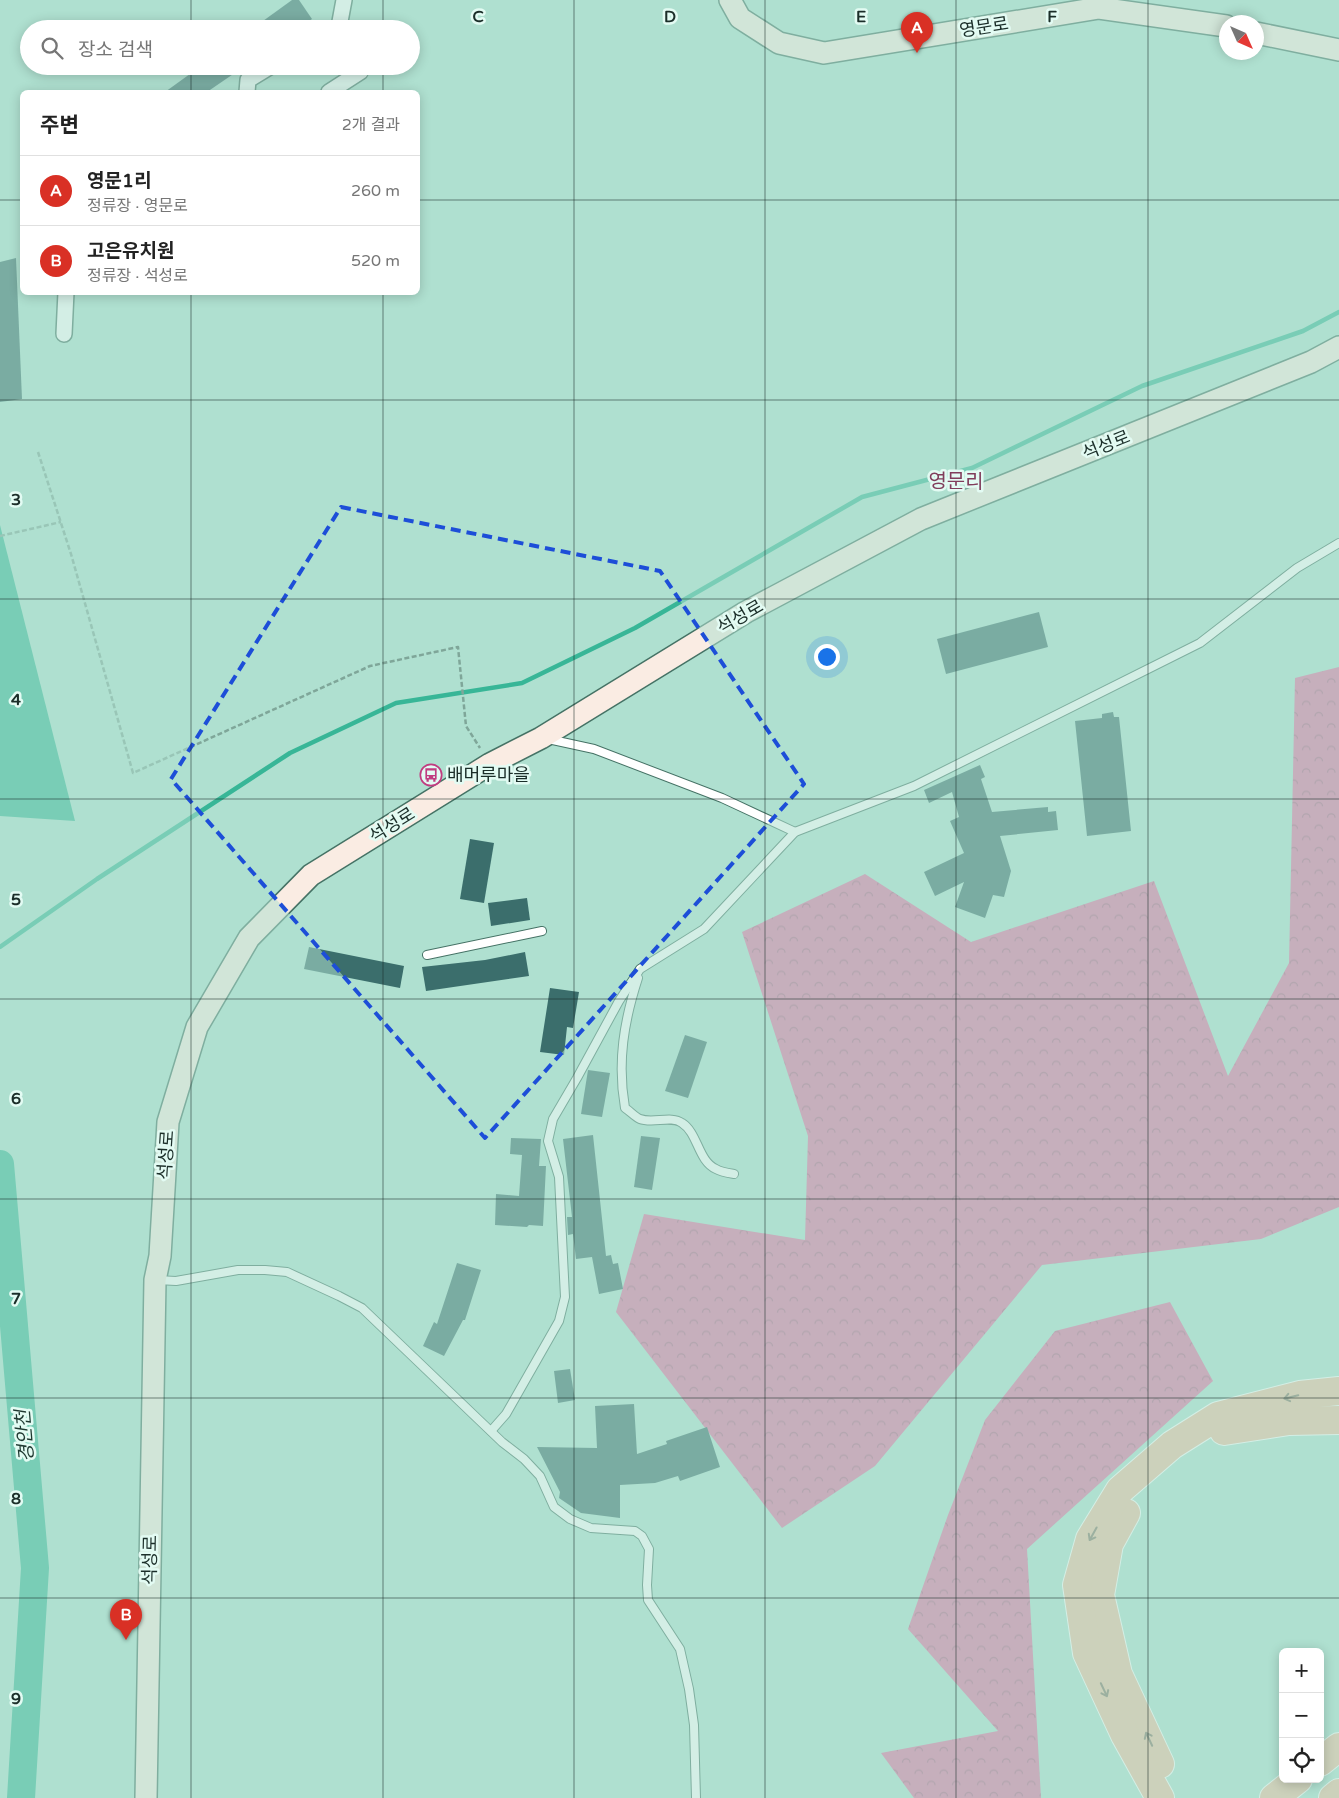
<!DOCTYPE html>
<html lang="ko">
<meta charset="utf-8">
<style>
:root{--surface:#fff;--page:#f6f6f6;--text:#222;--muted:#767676;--line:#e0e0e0;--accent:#d93025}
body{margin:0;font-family:"Varela Round","Noto Sans KR",sans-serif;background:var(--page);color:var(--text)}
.controls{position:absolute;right:15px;bottom:15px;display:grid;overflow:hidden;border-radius:8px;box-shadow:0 2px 12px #0003}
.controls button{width:45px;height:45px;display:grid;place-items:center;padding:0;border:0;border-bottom:1px solid var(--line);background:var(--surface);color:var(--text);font:25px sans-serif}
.compass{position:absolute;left:1219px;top:15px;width:45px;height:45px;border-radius:50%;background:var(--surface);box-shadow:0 2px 12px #0003;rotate:135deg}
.you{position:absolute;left:826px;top:656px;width:18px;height:18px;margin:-12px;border:4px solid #fff;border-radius:50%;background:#1a73e8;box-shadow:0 0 0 8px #1a73e833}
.badge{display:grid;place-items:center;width:32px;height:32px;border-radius:50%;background:var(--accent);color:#fff;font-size:16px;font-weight:700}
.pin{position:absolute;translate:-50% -41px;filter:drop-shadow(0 1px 2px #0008)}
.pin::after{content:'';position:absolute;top:26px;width:18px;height:15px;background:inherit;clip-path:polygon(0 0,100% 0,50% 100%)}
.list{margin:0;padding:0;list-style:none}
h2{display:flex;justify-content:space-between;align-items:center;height:65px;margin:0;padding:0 20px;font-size:21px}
h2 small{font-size:16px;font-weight:400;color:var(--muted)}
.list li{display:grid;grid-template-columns:32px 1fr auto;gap:15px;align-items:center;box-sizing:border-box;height:70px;padding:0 20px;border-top:1px solid var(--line)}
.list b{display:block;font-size:19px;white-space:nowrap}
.list p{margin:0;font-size:16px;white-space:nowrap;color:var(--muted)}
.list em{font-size:16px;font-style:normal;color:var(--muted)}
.icon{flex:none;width:28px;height:28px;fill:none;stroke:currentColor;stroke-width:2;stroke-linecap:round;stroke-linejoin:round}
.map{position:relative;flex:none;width:1339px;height:1798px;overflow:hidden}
.search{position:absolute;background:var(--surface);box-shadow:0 2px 12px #0003;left:20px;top:20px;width:400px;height:55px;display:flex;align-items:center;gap:12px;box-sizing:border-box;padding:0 18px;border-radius:28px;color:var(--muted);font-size:19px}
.panel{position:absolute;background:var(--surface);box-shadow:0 2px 12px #0003;left:20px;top:90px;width:400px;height:205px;border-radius:8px}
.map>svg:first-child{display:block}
.forest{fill:url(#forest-crowns)}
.water{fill:#38b697}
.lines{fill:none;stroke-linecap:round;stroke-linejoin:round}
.stream{stroke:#38b697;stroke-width:4.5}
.river{stroke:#38b697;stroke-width:28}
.building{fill:#3b6e6c}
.lane-casing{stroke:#457265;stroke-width:10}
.street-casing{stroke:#457265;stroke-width:18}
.secondary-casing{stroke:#457265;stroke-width:24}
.highway-casing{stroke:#fff;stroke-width:30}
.path{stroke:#7fa699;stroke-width:2.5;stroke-dasharray:5 2.5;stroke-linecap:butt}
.lane{stroke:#fff;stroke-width:8}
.street{stroke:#fff;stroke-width:15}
.secondary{stroke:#faece3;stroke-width:21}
.highway{stroke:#efbfa2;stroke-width:28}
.oneway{stroke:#857666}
.marked{fill:none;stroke:#1d4ed8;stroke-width:4;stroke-dasharray:10 6;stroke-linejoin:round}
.grid{fill:none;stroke:#1b2e29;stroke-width:1;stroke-opacity:0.55}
.labels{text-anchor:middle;stroke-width:5;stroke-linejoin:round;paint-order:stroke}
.street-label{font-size:18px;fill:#1b2e29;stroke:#e3fbf3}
.poi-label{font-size:18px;fill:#1b2e29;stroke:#e3fbf3;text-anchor:start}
.water-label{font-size:19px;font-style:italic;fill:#1f3931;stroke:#e3fbf3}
.quarter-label{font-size:20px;fill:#813e5c;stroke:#e3fbf3}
.grid-label{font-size:16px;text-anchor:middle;font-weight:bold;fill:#1b2e29;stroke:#e3fbf3;stroke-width:5;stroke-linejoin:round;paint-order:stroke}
</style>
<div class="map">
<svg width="1339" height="1798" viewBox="0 0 1339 1798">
<defs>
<pattern id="forest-crowns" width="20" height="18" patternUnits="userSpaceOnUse" patternTransform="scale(1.25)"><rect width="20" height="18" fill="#e273a5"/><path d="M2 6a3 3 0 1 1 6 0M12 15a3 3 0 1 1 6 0" fill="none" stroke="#b65f86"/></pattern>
</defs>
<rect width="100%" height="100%" fill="#afe0d0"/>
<!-- forest -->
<g class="forest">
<polygon points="1339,667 1339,1207 1261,1239 1042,1265 875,1466 782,1528 616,1312 644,1214 805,1240 808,1136 742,932 865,874 971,942 1154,881 1228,1076 1289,963 1295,678"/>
<polygon points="1170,1302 1213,1381 1027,1549 1041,1798 914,1798 881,1753 998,1731 908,1629 948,1515 985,1420 1055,1331"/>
</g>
<!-- water -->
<polygon class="water" points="0,525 75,821 0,816"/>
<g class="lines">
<!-- stream -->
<polyline class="stream" points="0,947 97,879 290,753 396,703 522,683 635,628 862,497 972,468 1142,386 1303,331 1339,312"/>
<!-- river -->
<polyline class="river" points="0,1164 35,1568 21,1798"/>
</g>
<!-- building -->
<g class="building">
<polygon points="292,0 299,0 312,19 298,29 252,29"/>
<polygon points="201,66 245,66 207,92 165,92"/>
<polygon points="16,258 22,399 0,402 0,262"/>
<polygon points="1039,612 1048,647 946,674 937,639"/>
<polygon points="1113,712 1114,717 1119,717 1131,831 1087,836 1075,721 1102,718 1102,714"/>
<polygon points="980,765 985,777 981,779 992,812 1048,807 1048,812 1056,811 1058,830 1000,836 1011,871 1004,897 993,895 985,918 955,907 964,882 935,896 924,872 964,853 950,821 959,817 952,792 929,803 924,790"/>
<polygon points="470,839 494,843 484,903 460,899"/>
<polygon points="527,898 530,920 491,926 488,903"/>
<polygon points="309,947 404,966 400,988 304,969"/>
<polygon points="525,952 529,976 426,991 422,967 485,960"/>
<polygon points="550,988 579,992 573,1028 567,1027 564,1055 540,1052"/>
<polygon points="685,1035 707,1042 688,1098 665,1091"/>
<polygon points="588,1070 610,1073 602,1117 581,1114"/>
<polygon points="593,1135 606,1256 611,1255 613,1264 618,1263 623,1289 599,1294 592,1257 576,1259 573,1234 568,1235 567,1217 572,1217 563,1139"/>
<polygon points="641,1136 660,1138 652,1190 634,1187"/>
<polygon points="511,1138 541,1139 539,1166 546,1166 543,1226 529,1225 527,1227 495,1225 496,1194 519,1196 522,1155 510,1154"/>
<polygon points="457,1263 481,1270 465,1320 463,1320 444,1356 423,1346 434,1322 437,1324"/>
<polygon points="570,1369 575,1400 558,1403 554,1371"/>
<polygon points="634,1404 637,1454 667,1444 666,1441 707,1427 720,1467 680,1481 678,1476 655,1483 620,1485 620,1518 581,1513 559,1498 560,1492 537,1447 597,1448 595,1406"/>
</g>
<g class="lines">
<!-- lane casing -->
<g class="lane-casing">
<g id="lane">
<polyline points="548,739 594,749 722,798 795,832"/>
<polyline points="427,955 542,931"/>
<path d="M638,978c-14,43 -21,84 -13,130 5,3 10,9 15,11 13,5 31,-4 42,4 16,10 16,38 34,46 5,3 12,4 18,5"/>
<polyline points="157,1280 176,1281 238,1270 265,1270 287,1272 339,1296 362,1308 502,1442 524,1459 540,1476 554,1507 570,1519 591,1528 635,1531 642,1536 649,1549 647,1585 648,1600 680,1649 689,1689 694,1725 696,1798"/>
<polyline points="491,1431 506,1414 559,1321 565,1297 559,1177 548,1141 553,1119 577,1078 619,1001 640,969 704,929 795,832 914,786 1200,643 1297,568 1339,543"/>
</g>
</g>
<!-- street casing -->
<g class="street-casing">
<g id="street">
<polyline points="340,29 339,27 344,0"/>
<polyline points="247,92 248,80 271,66"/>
<polyline points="329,92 360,72 358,66"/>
<polyline points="64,334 66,292"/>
</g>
</g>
<!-- secondary casing -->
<g class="secondary-casing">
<g id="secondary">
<polyline points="730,0 740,18 779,43 824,53 1099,8 1226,26"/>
<polyline points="1256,33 1339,50"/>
<polyline points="146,1798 155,1280 160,1256 168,1122 197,1027 249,938 311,875 490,764 541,738 746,612 921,519 1311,362 1339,347"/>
</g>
</g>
<!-- highway casing -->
<g class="highway-casing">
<g id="highway">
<polyline points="1224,1431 1289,1421 1339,1420"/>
<polyline points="1126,1513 1109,1544 1100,1595 1118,1674 1160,1764"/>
<polyline points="1320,1762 1339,1747"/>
<polyline points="1160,1798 1125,1735 1087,1653 1077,1585 1090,1539 1120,1490 1172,1445 1218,1416 1300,1395 1339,1391"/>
<polyline points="1274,1798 1298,1779"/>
<polyline points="1333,1798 1339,1793"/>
</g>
</g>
<!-- path -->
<g class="path">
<polyline points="38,452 71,554 133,773 370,666 458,647 466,726 480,748"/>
<polyline points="0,536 61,522"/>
</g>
<!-- lane -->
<use href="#lane" class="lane"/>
<!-- street -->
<use href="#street" class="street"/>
<!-- secondary -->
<use href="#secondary" class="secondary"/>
<!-- highway -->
<use href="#highway" class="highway"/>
</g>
<!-- one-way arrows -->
<defs><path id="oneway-shaft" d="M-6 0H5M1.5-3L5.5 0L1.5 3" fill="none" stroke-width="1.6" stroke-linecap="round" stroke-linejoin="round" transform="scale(1.25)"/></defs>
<g class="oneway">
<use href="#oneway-shaft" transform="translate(1291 1397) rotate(166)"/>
<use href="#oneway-shaft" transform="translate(1093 1534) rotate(119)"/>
<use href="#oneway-shaft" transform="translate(1104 1690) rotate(65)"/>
<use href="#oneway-shaft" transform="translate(1149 1739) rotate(-115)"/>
</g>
<!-- marked area -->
<path d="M0 0H1339V1798H0ZM341,507l319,64 144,213 -319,354 -314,-359z" fill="#afe0d0" fill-opacity=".55" fill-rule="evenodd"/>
<path class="marked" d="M341,507l319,64 144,213 -319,354 -314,-359z"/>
<!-- grid -->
<path class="grid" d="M191,0v29M383,0v29M574,0v1798M765,0v1798M956,0v1798M1148,0v1798M191,66v26M383,66v26M0,200h22M418,200h921M191,292v1506M383,292v1506M0,400h1339M0,599h1339M0,799h1339M0,999h1339M0,1199h1339M0,1398h1339M0,1598h1339"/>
<!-- icons -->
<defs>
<g id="bus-ring" transform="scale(1.125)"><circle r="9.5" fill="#e3fbf3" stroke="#c13c80" stroke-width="1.5"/><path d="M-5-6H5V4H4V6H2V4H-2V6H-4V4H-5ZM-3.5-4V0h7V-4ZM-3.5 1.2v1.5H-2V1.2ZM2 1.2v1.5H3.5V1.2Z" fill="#c13c80"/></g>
</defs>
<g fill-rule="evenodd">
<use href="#bus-ring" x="431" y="775"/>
</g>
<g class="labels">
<!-- street labels -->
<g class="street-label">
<text transform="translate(984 27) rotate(-9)" y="6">영문로</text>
<text transform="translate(1106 445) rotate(-22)" y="6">석성로</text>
<text transform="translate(740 617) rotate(-30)" y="6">석성로</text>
<text transform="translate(392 825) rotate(-32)" y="6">석성로</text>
<text transform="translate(166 1155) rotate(-86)" y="6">석성로</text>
<text transform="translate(150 1560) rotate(-89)" y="6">석성로</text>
</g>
<!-- poi labels -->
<g class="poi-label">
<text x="447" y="781">배머루마을</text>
</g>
<!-- water labels -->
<g class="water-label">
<text transform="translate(24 1436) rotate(-95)" y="7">경안천</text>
</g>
<!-- quarter labels -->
<g class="quarter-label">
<text x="956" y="488">영문리</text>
</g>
</g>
<g class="grid-label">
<text x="478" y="22">C</text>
<text x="670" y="22">D</text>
<text x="861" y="22">E</text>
<text x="1052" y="22">F</text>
<text x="16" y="505">3</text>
<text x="16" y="705">4</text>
<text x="16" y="905">5</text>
<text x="16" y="1104">6</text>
<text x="16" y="1304">7</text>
<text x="16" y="1504">8</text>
<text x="16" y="1704">9</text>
</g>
</svg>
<div class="controls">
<button>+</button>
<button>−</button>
<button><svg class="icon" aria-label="locate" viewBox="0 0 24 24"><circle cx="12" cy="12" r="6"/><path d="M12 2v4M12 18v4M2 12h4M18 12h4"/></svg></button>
</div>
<svg class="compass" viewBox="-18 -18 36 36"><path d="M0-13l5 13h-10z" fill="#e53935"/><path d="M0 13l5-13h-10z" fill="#767676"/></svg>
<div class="you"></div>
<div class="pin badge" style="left:917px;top:53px">A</div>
<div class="pin badge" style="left:126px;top:1640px">B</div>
<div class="search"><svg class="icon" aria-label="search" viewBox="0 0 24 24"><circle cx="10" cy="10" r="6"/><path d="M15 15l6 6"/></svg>장소 검색</div>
<section class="panel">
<h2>주변<small>2개 결과</small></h2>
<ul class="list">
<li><span class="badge">A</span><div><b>영문1리</b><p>정류장 · 영문로</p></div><em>260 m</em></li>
<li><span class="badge">B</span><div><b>고은유치원</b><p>정류장 · 석성로</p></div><em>520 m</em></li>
</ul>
</section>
</div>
